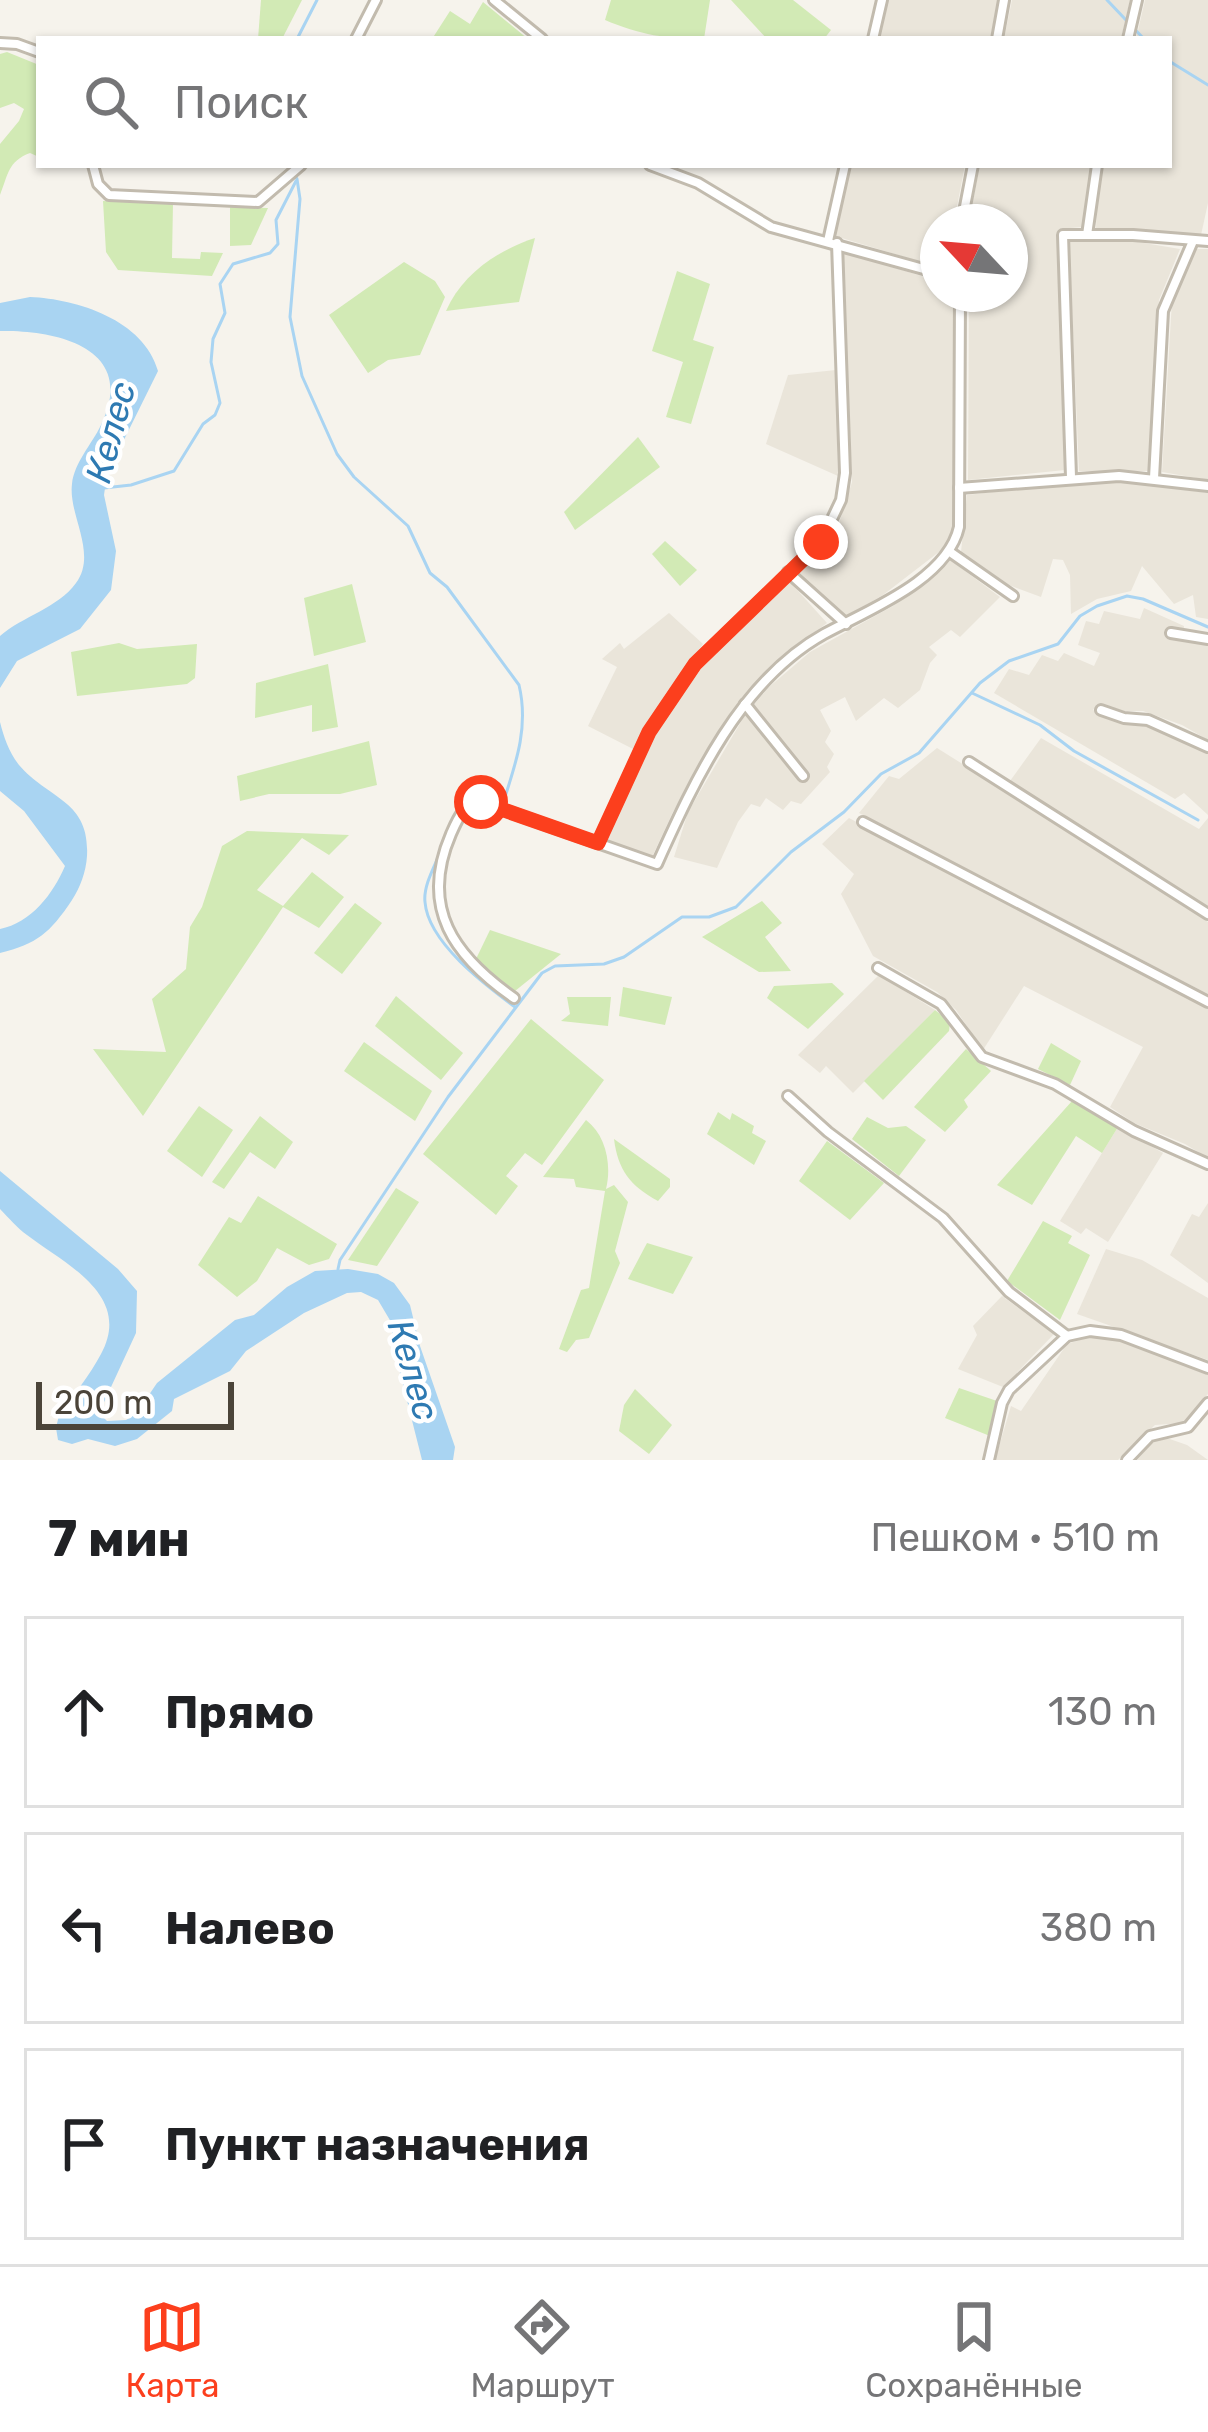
<!DOCTYPE html>
<html lang="ru">
<meta charset="utf-8">
<style>
:root{--surface:#fff;--page:#f2f2f2;--text:#202124;--muted:#757577;--line:#e0e0e0;--accent:#fc3f1d}
body{margin:0;font-family:Rubik,sans-serif;background:var(--page);color:var(--text)}
.compass{position:absolute;left:920px;top:204px;width:108px;height:108px;border-radius:50%;background:var(--surface);box-shadow:0 3px 9px #0004;rotate:296deg}
.scale{position:absolute;left:36px;bottom:30px;width:198px;box-sizing:border-box;padding-left:12px;border:6px solid #4b4439;border-top:0;font-size:33px;line-height:42px;white-space:nowrap;color:#4b4439;-webkit-text-stroke:9px #fff;paint-order:stroke}
.stop{position:absolute;width:36px;height:36px;margin:-27px;border:9px solid #fc3f1d;border-radius:50%;background:#fff}
.stop.end{background:#fc3f1d;border-color:#fff;box-shadow:0 3px 12px #0008}
.list{margin:0;padding:0;list-style:none}
h2{display:flex;justify-content:space-between;align-items:center;height:156px;margin:0;padding:0 48px;font-size:51px}
h2 small{font-size:39px;font-weight:400;color:var(--muted)}
.list li{display:grid;grid-template-columns:78px 1fr auto;gap:36px;align-items:center;box-sizing:border-box;height:192px;margin:0 24px 24px;padding:0 24px;border:3px solid var(--line);border-radius:0px}
.list b{display:block;font-size:45px;white-space:nowrap}
.list em{font-size:39px;font-style:normal;color:var(--muted)}
.icon{flex:none;width:66px;height:66px;fill:none;stroke:currentColor;stroke-width:2;stroke-linecap:round;stroke-linejoin:round}
.map{position:relative;flex:none;width:1208px;height:1460px;overflow:hidden}
.search{position:absolute;background:var(--surface);box-shadow:0 3px 9px #0004;left:36px;right:36px;top:36px;height:132px;display:flex;align-items:center;gap:30px;box-sizing:border-box;padding:0 42px;border-radius:0px;color:var(--muted);font-size:45px}
.sheet{height:804px;background:var(--surface)}
nav{display:flex;justify-content:space-around;align-items:center;box-sizing:border-box;height:168px;border-top:3px solid var(--line);background:var(--surface);font-size:33px;color:var(--muted)}
nav a{display:grid;justify-items:center;gap:6px}
nav .on{color:var(--accent)}
.map>svg:first-child{display:block}
.residential{fill:#eae5da}
.green{fill:#d2eab5}
.water{fill:#a9d4f2}
.lines{fill:none;stroke-linecap:round;stroke-linejoin:round}
.stream{stroke:#a9d4f2;stroke-width:3}
.minor-casing{stroke:#c2bbae;stroke-width:14}
.minor{stroke:#fff;stroke-width:8}
.route{stroke:#fc3f1d;stroke-width:15}
.labels{text-anchor:middle;stroke-width:9;stroke-linejoin:round;paint-order:stroke}
.water-label{font-size:36px;font-style:italic;fill:#2e7ab2;stroke:#fff}
</style>
<div class="map">
<svg width="1208" height="1460" viewBox="0 0 1208 1460">
<rect width="100%" height="100%" fill="#f6f3ec"/>
<!-- residential -->
<g class="residential">
<polygon points="888,0 998,0 990,39 879,39"/>
<polygon points="1012,0 1130,0 1121,39 1004,39"/>
<polygon points="1145,0 1208,0 1208,203 1201,235 1096,230 1097,196 1104,165 1169,165 1169,39 1136,39"/>
<polygon points="851,165 965,165 954,222 938,222 938,267 835,236"/>
<polygon points="980,165 1092,165 1082,227 1059,229 1065,470 968,480 969,294 1010,294 1010,222 969,222"/>
<polygon points="1126,240 1180,249 1159,300 1148,471 1079,471 1069,241"/>
<polygon points="1195,249 1208,249 1208,480 1162,472 1172,300"/>
<polygon points="843,252 938,281 938,294 953,294 953,527 944,548 883,595 847,616 827,604 796,574 836,533 852,482"/>
<polygon points="836,370 838,476 766,444 788,375"/>
<polygon points="1127,482 1208,493 1208,619 1196,617 1193,595 1174,604 1142,566 1131,591 1097,599 1071,614 1070,575 1063,560 1053,559 1041,597 1009,585 961,552 967,495 1068,483"/>
<polygon points="949,559 1000,597 960,637 951,630 929,647 937,655 930,663 920,690 898,708 884,698 856,721 845,697 820,710 831,731 825,742 834,754 827,767 830,772 801,804 791,801 783,810 766,798 760,807 751,804 738,822 717,868 674,857 688,812 745,715 769,687 810,652 893,606"/>
<polygon points="790,582 827,623 782,656 741,698 673,812 652,857 605,841 657,731 701,669"/>
<polygon points="1144,608 1184,626 1183,641 1208,645 1208,740 1182,725 1143,711 1124,711 1099,703 1093,710 1130,724 1183,733 1208,749 1208,815 1184,793 1175,799 994,693 1009,669 1029,675 1042,655 1058,661 1064,653 1094,666 1100,653 1078,645 1086,621 1099,624 1104,611 1140,619"/>
<polygon points="669,613 703,644 666,693 633,749 588,726 617,667 602,659 620,643 624,649"/>
<polygon points="1041,738 1199,829 1208,818 1208,907 1010,781"/>
<polygon points="937,748 1159,887 1208,922 1208,994 859,813 889,776 899,779"/>
<polygon points="849,818 1208,1009 1208,1158 1185,1144 1134,1123 1110,1107 1143,1047 1024,986 983,1050 956,1010 937,992 873,956 841,894 854,874 822,844"/>
<polygon points="879,975 935,1010 853,1093 826,1066 820,1073 798,1055"/>
<polygon points="1118,1127 1163,1153 1108,1242 1086,1228 1081,1234 1060,1221"/>
<polygon points="1208,1203 1208,1283 1170,1255 1192,1214 1199,1217"/>
<polygon points="1106,1249 1142,1260 1208,1298 1208,1360 1077,1314"/>
<polygon points="1002,1296 1054,1334 1003,1387 958,1369 977,1335 973,1326"/>
<polygon points="1089,1337 1120,1340 1208,1375 1208,1394 1183,1423 1155,1425 1118,1460 995,1460 1011,1406 1021,1411 1067,1344"/>
<polygon points="1164,1437 1187,1445 1208,1460 1137,1460 1154,1441"/>
</g>
<!-- green -->
<g class="green">
<polygon points="261,0 302,0 282,39 258,39"/>
<path d="M611,0h99l-6,39c-37,0 -64,-4 -99,-19z"/>
<polygon points="731,0 793,0 831,30 824,39 767,39"/>
<polygon points="483,2 528,39 432,39 450,11 470,24"/>
<path d="M7,52l32,13v92l-9,-4c-22,8 -22,22 -30,42v-51l19,-23 5,-12 -10,-6 -14,5v-54z"/>
<polygon points="103,201 173,203 172,258 200,259 201,252 223,253 212,276 118,270 106,252"/>
<polygon points="230,207 268,208 251,245 230,246"/>
<path d="M535,238l-16,64 -73,9c16,-37 52,-61 89,-73z"/>
<polygon points="404,262 435,281 445,297 420,355 388,360 368,373 329,315"/>
<polygon points="677,271 710,284 693,340 714,347 691,424 666,417 683,362 652,351"/>
<polygon points="638,437 660,467 575,530 564,512"/>
<polygon points="665,541 697,570 680,586 652,554"/>
<polygon points="352,584 366,642 314,656 304,598"/>
<polygon points="119,643 137,649 197,644 195,678 187,684 77,696 71,652"/>
<polygon points="328,664 338,727 312,732 312,705 255,718 256,683"/>
<polygon points="369,741 377,785 340,794 269,794 240,801 237,776"/>
<polygon points="247,831 349,835 329,855 302,838 257,890 283,906 312,872 344,897 319,928 283,907 143,1116 93,1049 166,1052 152,999 186,969 190,927 202,907 222,846"/>
<polygon points="762,901 782,923 765,937 791,971 759,972 702,937"/>
<polygon points="355,903 382,923 342,974 314,953"/>
<polygon points="490,930 561,954 515,991 475,961"/>
<polygon points="832,983 844,994 808,1029 767,998 774,986"/>
<polygon points="623,987 672,997 665,1025 619,1016"/>
<polygon points="396,996 463,1053 441,1080 375,1026"/>
<polygon points="567,997 611,997 608,1026 561,1021 570,1014"/>
<polygon points="935,1010 950,1022 949,1031 883,1100 864,1081"/>
<polygon points="531,1019 604,1080 542,1165 525,1153 506,1176 518,1186 496,1215 423,1154"/>
<polygon points="364,1042 432,1091 415,1121 344,1071"/>
<polygon points="1051,1043 1081,1061 1070,1085 1038,1069"/>
<polygon points="966,1049 991,1071 964,1100 968,1107 945,1132 914,1107"/>
<polygon points="1072,1101 1118,1127 1102,1153 1076,1136 1032,1205 997,1185"/>
<polygon points="199,1106 233,1130 202,1177 167,1151"/>
<polygon points="718,1112 730,1120 732,1113 754,1126 752,1133 766,1141 754,1165 707,1134"/>
<polygon points="260,1116 293,1142 275,1169 250,1152 224,1189 212,1182"/>
<polygon points="867,1117 888,1128 906,1126 926,1140 899,1176 852,1139"/>
<path d="M586,1120c20,15 26,45 20,69l8,-4 14,17 -13,49 5,12 -31,75 -13,2 -9,12 -8,-3 22,-59 8,-2 16,-97 -29,-4 -2,-8 -31,-2z"/>
<path d="M614,1139l56,40v8l-12,14c-28,-15 -40,-31 -44,-62z"/>
<polygon points="827,1141 884,1183 850,1220 799,1181"/>
<polygon points="396,1188 419,1202 377,1266 348,1260"/>
<polygon points="258,1196 337,1244 329,1259 309,1265 277,1248 257,1281 237,1297 198,1265 229,1217 241,1223"/>
<polygon points="1043,1221 1072,1236 1068,1243 1090,1255 1060,1320 1007,1281"/>
<polygon points="647,1243 693,1257 673,1294 628,1279"/>
<polygon points="959,1388 997,1401 990,1436 945,1418"/>
<polygon points="635,1389 672,1425 649,1454 619,1431 624,1405"/>
</g>
<!-- water -->
<g class="water">
<path d="M30,297c47,2 114,23 128,74l-51,103 -3,21 12,56 -5,39 -31,39 -63,32 -17,27v-52c23,-20 58,-28 76,-53 22,-30 -8,-68 -4,-99 2,-21 20,-40 29,-59 37,-76 -42,-95 -101,-94v-28z"/>
<path d="M0,722c4,16 9,30 19,43 30,35 71,35 68,91 -1,16 -7,32 -15,44 -22,33 -35,44 -72,53v-24c31,-6 53,-35 65,-63l-41,-55 -24,-20z"/>
<path d="M0,1171l118,98 19,22 -1,42 -37,80 8,8 19,-1 10,-6 21,-31 78,-63 19,-5 33,-28 28,-16 33,-2 30,5 16,9 16,22 10,41 35,101 -2,13h-31l-29,-115 -2,-23 -13,-22 -17,-8 -14,1 -43,20 -58,38 -16,20 -56,28 -2,12 -35,28 -22,7 -27,-7 -16,5 -14,-4 -2,-12 3,-13c14,-19 31,-40 42,-61 32,-59 -36,-90 -74,-119 -10,-7 -18,-17 -27,-26z"/>
</g>
<g class="lines">
<!-- stream -->
<g class="stream">
<polyline points="1107,0 1144,39"/>
<polyline points="297,39 317,0"/>
<polyline points="1169,61 1208,85"/>
<path d="M289,165l8,14 3,20 -10,118 12,59 35,78 17,23 54,49 22,47 17,14 72,98c10,42 -3,78 -16,118l-35,-4 -10,9 -6,15"/>
<polyline points="104,488 131,485 174,471 203,424 215,415 220,403 211,362 213,339 225,313 220,284 233,264 270,253 278,244 276,220 296,181"/>
<polyline points="972,693 1040,725 1074,751 1198,820"/>
<path d="M442,848c-6,16 -19,37 -17,54 3,40 59,82 90,105"/>
<polyline points="338,1269 340,1260 448,1097 542,973 555,966 604,964 624,957 682,917 709,917 736,907 791,852 844,812 881,774 919,753 980,683 1009,661 1058,644 1080,616 1097,606 1127,596 1143,599 1208,627"/>
</g>
<!-- minor casing -->
<g class="minor-casing">
<g id="minor">
<polyline points="494,0 542,39"/>
<polyline points="356,39 376,0"/>
<polyline points="873,39 882,0"/>
<polyline points="997,39 1004,0"/>
<polyline points="1128,39 1137,0"/>
<polyline points="0,43 17,44 39,52"/>
<polyline points="93,165 98,184 109,195 258,202 301,165"/>
<polyline points="650,165 698,183 771,227 938,273"/>
<polyline points="962,222 973,165"/>
<polyline points="1087,235 1097,165"/>
<polyline points="828,241 845,165"/>
<polyline points="1071,477 1063,235 1133,235 1208,241"/>
<polyline points="1154,478 1163,311 1193,241"/>
<polyline points="959,488 1119,476 1208,486"/>
<polyline points="950,552 1013,596"/>
<polyline points="788,572 846,624"/>
<polyline points="1171,633 1208,639"/>
<polyline points="745,704 803,776"/>
<polyline points="1101,710 1124,718 1148,720 1208,747"/>
<polyline points="969,762 1208,914"/>
<polyline points="863,822 1208,1002"/>
<polyline points="598,843 649,732 695,664 821,542 841,500 845,473 837,243"/>
<polyline points="878,968 941,1004 982,1057 1055,1084 1134,1131 1208,1164"/>
<path d="M514,998c-60,-42 -95,-90 -63,-164 7,-16 12,-29 30,-32l176,62c38,-84 83,-183 167,-230 44,-24 123,-54 135,-107l1,-233"/>
<polyline points="788,1096 828,1132 943,1218 1009,1292 1067,1336"/>
<polyline points="989,1460 1002,1403 1009,1390 1067,1336 1090,1331 1121,1335 1208,1368"/>
<polyline points="1127,1460 1150,1436 1188,1427 1208,1403"/>
</g>
</g>
<!-- minor -->
<use href="#minor" class="minor"/>
</g>
<g class="lines">
<!-- route -->
<polyline class="route" points="481,802 598,843 649,732 695,664 821,542"/>
</g>
<g class="labels">
<!-- water labels -->
<g class="water-label">
<text transform="translate(110 432) rotate(-75)" y="13">Келес</text>
<text transform="translate(414 1370) rotate(74)" y="13">Келес</text>
</g>
</g>
</svg>
<svg class="compass" viewBox="-18 -18 36 36"><path d="M0-13l5 13h-10z" fill="#e53935"/><path d="M0 13l5-13h-10z" fill="#757577"/></svg>
<div class="scale">200 m</div>
<div class="stop" style="left:481px;top:802px"></div>
<div class="stop end" style="left:821px;top:542px"></div>
<div class="search"><svg class="icon" aria-label="search" viewBox="0 0 24 24"><circle cx="10" cy="10" r="6"/><path d="M15 15l6 6"/></svg>Поиск</div>
</div>
<section class="sheet">
<h2>7 мин<small>Пешком · 510 m</small></h2>
<ul class="list">
<li><svg class="icon" aria-label="ahead" viewBox="0 0 24 24"><path d="M12 20V5M6 11l6-6 6 6"/></svg><div><b>Прямо</b></div><em>130 m</em></li>
<li><svg class="icon" aria-label="left" viewBox="0 0 24 24"><path d="M17 20v-9H6M10 6l-5 5 5 5"/></svg><div><b>Налево</b></div><em>380 m</em></li>
<li><svg class="icon" aria-label="arrive" viewBox="0 0 24 24"><path d="M6 21V4h12l-3 4 3 4H6"/></svg><div><b>Пункт назначения</b></div></li>
</ul>
</section>
<nav>
<a class="on"><svg class="icon" aria-label="map" viewBox="0 0 24 24"><path d="M3 6l6-2 6 2 6-2v14l-6 2-6-2-6 2zM9 4v14M15 6v14"/></svg>Карта</a>
<a><svg class="icon" aria-label="directions" viewBox="0 0 24 24"><path d="M12 3l9 9-9 9-9-9zM9 14v-3h6M13 9l2 2-2 2"/></svg>Маршрут</a>
<a><svg class="icon" aria-label="saved" viewBox="0 0 24 24"><path d="M7 4h10v16l-5-4-5 4z"/></svg>Сохранённые</a>
</nav>
